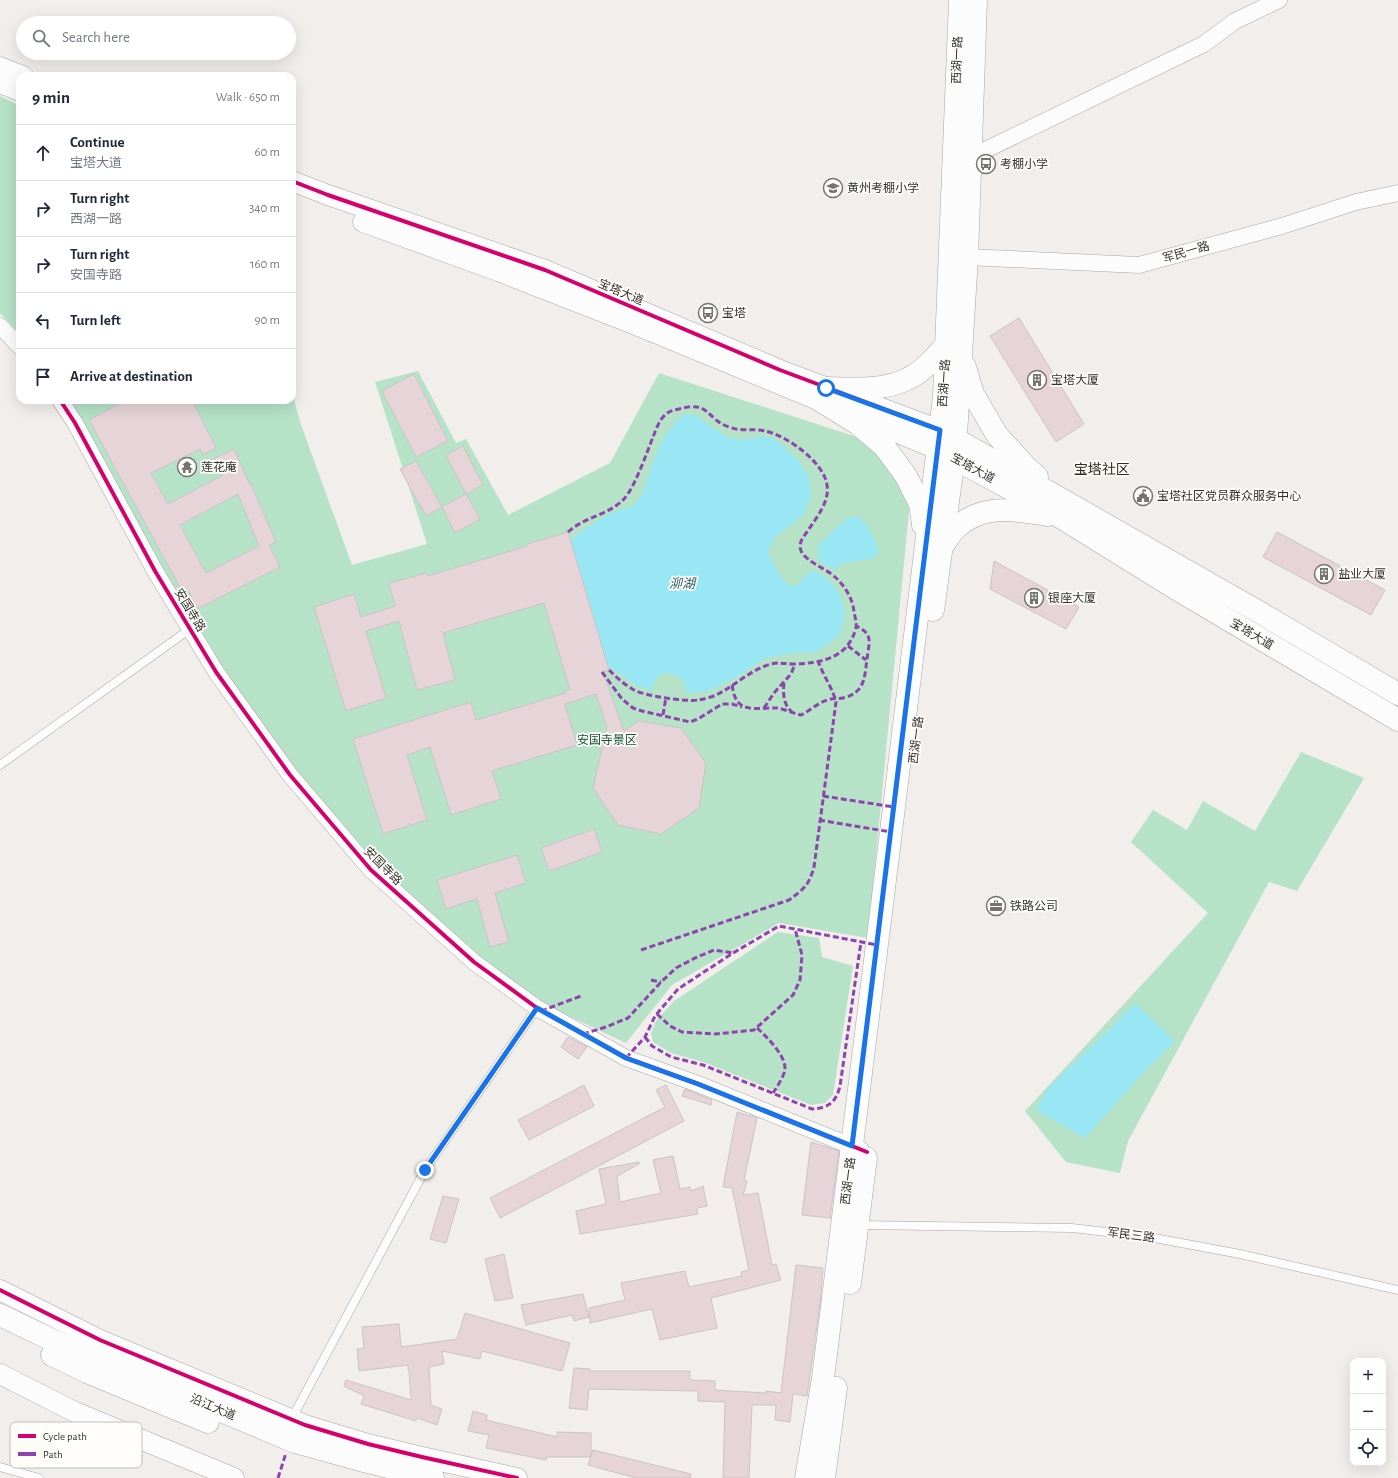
<!DOCTYPE html>
<meta charset="utf-8">
<style>
:root{--surface:#fff;--page:#f2f2f3;--text:#1f2937;--muted:#747a83;--line:#e0e1e3}
body{margin:0;font-family:"Alegreya Sans","Noto Sans SC",sans-serif;background:var(--page);color:var(--text)}
.controls{position:absolute;right:12px;bottom:12px;display:grid;overflow:hidden;border-radius:8px;box-shadow:0 4px 16px #0002}
.controls button{width:36px;height:36px;display:grid;place-items:center;padding:0;border:0;border-bottom:1px solid var(--line);background:var(--surface);color:var(--text);font:20px sans-serif}
.stop{position:absolute;width:12px;height:12px;margin:-9px;border:3px solid #1a73e8;border-radius:50%;background:#fff}
.stop.end{background:#1a73e8;border-color:#fff;box-shadow:0 1px 4px #0008}
.list{margin:0;padding:0;list-style:none}
h2{display:flex;justify-content:space-between;align-items:center;height:52px;margin:0;padding:0 16px;font-size:17px}
h2 small{font-size:13px;font-weight:400;color:var(--muted)}
.list li{display:grid;grid-template-columns:26px 1fr auto;gap:12px;align-items:center;box-sizing:border-box;height:56px;padding:0 16px;border-top:1px solid var(--line)}
.list b{display:block;font-size:15px;white-space:nowrap}
.list p{margin:0;font-size:13px;white-space:nowrap;color:var(--muted)}
.list em{font-size:13px;font-style:normal;color:var(--muted)}
.icon{flex:none;width:22px;height:22px;fill:none;stroke:currentColor;stroke-width:2;stroke-linecap:round;stroke-linejoin:round}
.map{position:relative;flex:none;width:1398px;height:1478px;overflow:hidden}
.search{position:absolute;background:var(--surface);box-shadow:0 4px 16px #0002;left:16px;top:16px;width:280px;height:44px;display:flex;align-items:center;gap:10px;box-sizing:border-box;padding:0 14px;border-radius:22px;color:var(--muted);font-size:15px}
.panel{position:absolute;background:var(--surface);box-shadow:0 4px 16px #0002;left:16px;top:72px;width:280px;height:332px;border-radius:12px}
.map>svg:first-child{display:block}
.green{fill:#b6e2c7}
.water{fill:#99e7f5}
.building{fill:#e6d4d8;stroke:#c8c5c4;fill-rule:evenodd}
.lines{fill:none;stroke-linecap:round;stroke-linejoin:round}
.service-casing{stroke:#a8a6a4;stroke-width:9}
.minor-casing{stroke:#a8a6a4;stroke-width:17}
.tertiary-casing{stroke:#a8a6a4;stroke-width:21}
.secondary-casing{stroke:#a8a6a4;stroke-width:23}
.primary-casing{stroke:#a8a6a4;stroke-width:23}
.service{stroke:#fdfcfc;stroke-width:8}
.minor{stroke:#fdfcfc;stroke-width:16}
.tertiary{stroke:#fdfcfc;stroke-width:20}
.secondary{stroke:#fdfcfc;stroke-width:22}
.primary{stroke:#fdfcfc;stroke-width:22}
.quiet{stroke:#8e44ad;stroke-width:3;stroke-dasharray:6 3;stroke-linecap:butt}
.cycleway-casing{stroke:#fffdfa;stroke-width:6}
.cycleway{stroke:#d6006c;stroke-width:4}
.route{stroke:#1a73e8;stroke-width:5}
.labels{text-anchor:middle;stroke-width:3.5;stroke-linejoin:round;paint-order:stroke}
.street-label{font-size:12px;fill:#343230;stroke:#fffdfa}
.poi-label{font-size:12px;fill:#343230;stroke:#fffdfa;text-anchor:start}
.park-label{font-size:12px;fill:#135435;stroke:#fffdfa}
.water-label{font-size:13px;font-style:italic;fill:#2c5d66;stroke:#fffdfa}
.quarter-label{font-size:14px;fill:#302c27;stroke:#fffdfa}
.key{fill:#fffdfa;stroke:#c2c0bd;stroke-width:1}
.key-label{font-size:11px;fill:#343230}
</style>
<div class="map">
<svg width="1398" height="1478" viewBox="0 0 1398 1478">
<rect width="100%" height="100%" fill="#f1eeeb"/>
<!-- green -->
<g class="green">
<polygon points="0,96 20,106 20,334 0,313"/>
<polygon points="418,371 456,443 466,439 508,515 610,463 659,373 860,438 893,468 910,501 868,938 779,923 672,985 626,1043 541,1003 476,956 374,864 294,770 222,670 158,565 69,400 292,400 292,392 301,425 352,565 427,544 375,382"/>
<polygon points="1301,752 1364,778 1297,891 1269,882 1128,1141 1120,1173 1066,1162 1025,1111 1208,913 1131,842 1153,810 1187,830 1203,801 1255,831"/>
<polygon points="778,932 819,938 822,957 853,966 833,1095 825,1103 811,1105 703,1062 671,1053 653,1042 651,1033 656,1021 674,1001"/>
</g>
<!-- water -->
<g class="water">
<path d="M684,414l12,2 32,22 15,2 21,-4 12,4 22,20 10,16 3,20 -8,19 -28,22 -7,14 10,22 10,12 9,1 12,-14 6,-1 14,9 11,14 5,19 -6,23 -23,16 -22,1 -29,5 -28,19 -29,14 -22,2 -2,-12 -10,-7 -11,-1 -9,8 -2,10 -18,-7 -27,-19 -36,-125c13,-12 29,-22 46,-29 5,-2 13,-3 17,-6 8,-7 11,-18 14,-27 8,-24 16,-47 36,-64z"/>
<path d="M855,516c13,4 18,21 24,34l-5,8 -34,6 -4,6 -17,-9 -1,-16 28,-26z"/>
<polygon points="1136,1004 1175,1041 1144,1072 1085,1138 1038,1111 1038,1105 1050,1086 1107,1032 1130,1008"/>
</g>
<!-- building -->
<g class="building">
<polygon points="1019,318 1084,424 1056,442 990,336"/>
<polygon points="414,374 448,441 416,457 382,391"/>
<path d="M126,400h66l24,48 -13,7 -3,-6 -49,24 17,31 55,-29 -8,-17 19,-9 16,36 1,-1 25,58 -7,3 11,22 -83,42 -9,-19 -5,3 -94,-173zM238,494l21,52 -53,27 -26,-48z"/>
<polygon points="463,446 483,485 466,494 446,455"/>
<polygon points="416,461 442,507 426,516 400,469"/>
<polygon points="466,494 480,519 455,533 442,507"/>
<polygon points="568,532 609,670 603,672 624,731 639,721 681,728 706,763 699,808 661,834 618,825 593,788 607,727 596,694 565,704 577,745 492,771 501,799 451,815 430,747 407,755 427,820 383,834 353,739 471,702 476,720 566,693 565,691 570,690 544,603 443,633 455,680 417,690 399,621 366,631 386,698 346,711 314,607 354,594 361,617 395,606 389,583 427,573 428,576 527,546 527,544"/>
<polygon points="1277,532 1385,590 1371,615 1263,557"/>
<polygon points="994,561 1079,607 1066,629 990,589"/>
<polygon points="594,829 602,852 549,871 541,848"/>
<polygon points="517,855 526,883 495,893 509,942 490,947 477,899 446,909 437,880"/>
<polygon points="568,1037 587,1047 578,1059 561,1047"/>
<polygon points="584,1085 594,1106 529,1140 518,1120"/>
<polygon points="666,1085 684,1121 500,1218 490,1198 665,1107 656,1090"/>
<polygon points="685,1089 712,1100 711,1105 682,1096"/>
<polygon points="737,1112 757,1118 744,1180 747,1181 743,1195 758,1193 772,1265 776,1264 781,1280 711,1298 717,1328 660,1340 652,1309 590,1323 589,1308 625,1300 621,1283 685,1271 689,1287 742,1276 741,1272 749,1270 732,1188 723,1187"/>
<polygon points="811,1142 839,1151 830,1218 802,1215"/>
<polygon points="673,1156 680,1189 690,1187 691,1191 703,1186 707,1206 697,1208 698,1214 580,1234 576,1211 606,1204 599,1169 639,1162 639,1164 617,1176 620,1202 661,1193 653,1160"/>
<polygon points="443,1196 459,1199 446,1243 430,1239"/>
<polygon points="504,1254 513,1298 495,1301 485,1259"/>
<polygon points="796,1265 823,1268 820,1304 807,1396 793,1394 790,1422 775,1420 776,1405 752,1405 749,1478 723,1478 725,1402 698,1401 698,1391 589,1389 587,1410 569,1408 574,1368 590,1369 590,1371 690,1371 690,1380 715,1381 715,1390 766,1393 766,1391 781,1393"/>
<polygon points="583,1294 589,1317 574,1321 572,1315 526,1325 521,1305"/>
<polygon points="465,1313 570,1343 562,1371 482,1351 480,1359 442,1351 444,1364 429,1367 431,1405 442,1409 437,1425 417,1418 416,1421 361,1404 364,1396 344,1386 346,1380 411,1400 409,1370 408,1370 408,1365 359,1371 357,1349 364,1348 362,1327 399,1324 401,1347 457,1339"/>
<polygon points="473,1411 487,1415 486,1420 557,1437 557,1432 591,1433 591,1457 546,1457 546,1460 486,1448 489,1435 468,1431"/>
<polygon points="593,1450 691,1474 690,1478 636,1478 588,1465"/>
</g>
<g class="lines">
<!-- service casing -->
<g class="service-casing">
<g id="service">
<polyline points="0,765 190,629"/>
<polyline points="859,1225 1072,1228 1149,1237 1240,1254 1398,1290"/>
<polyline points="291,1420 425,1170 537,1008"/>
<polyline points="0,1467 39,1478"/>
</g>
</g>
<!-- minor casing -->
<g class="minor-casing">
<g id="minor">
<polyline points="971,157 1204,44 1235,21 1279,0"/>
<polyline points="967,257 1139,265 1282,226 1356,202 1398,193"/>
<polyline points="0,326 20,347"/>
<polyline points="60,400 75,423 155,571 216,672 290,775 371,870 474,962 537,1008 626,1058 698,1084 861,1150"/>
</g>
</g>
<!-- tertiary casing -->
<g class="tertiary-casing">
<g id="tertiary">
<polyline points="0,67 23,76"/>
<polyline points="0,83 20,91"/>
<polyline points="292,181 328,195 545,270 780,370 940,430"/>
<polyline points="363,222 498,271 631,323 937,449"/>
<polyline points="0,1290 100,1340 305,1425 368,1444 422,1457 517,1478"/>
<polyline points="0,1374 75,1412 234,1478"/>
</g>
</g>
<!-- secondary casing -->
<g class="secondary-casing">
<g id="secondary">
<polyline points="965,367 973,394 997,435 1026,467 1037,477"/>
<path d="M826,388c35,1 71,4 98,-20 8,-7 15,-15 22,-23"/>
<polyline points="819,400 858,424 884,446 906,476 920,504 923,525"/>
<polyline points="945,433 1259,612 1398,694"/>
<polyline points="942,452 1044,507 1173,587 1398,720"/>
<path d="M942,547c4,-6 9,-15 15,-20 28,-24 57,-17 91,-12"/>
<polyline points="933,610 955,451 967,257 976,0"/>
<polyline points="850,1283 866,1158"/>
<polyline points="806,1478 823,1378 891,832 944,397 960,0"/>
<polyline points="824,1478 836,1388"/>
</g>
</g>
<!-- primary casing -->
<g class="primary-casing">
<g id="primary">
<polyline points="0,1315 52,1340 295,1442 360,1460 433,1478"/>
<polyline points="52,1355 87,1372 208,1422"/>
</g>
</g>
<!-- service -->
<use href="#service" class="service"/>
<!-- minor -->
<use href="#minor" class="minor"/>
<!-- tertiary -->
<use href="#tertiary" class="tertiary"/>
<!-- secondary -->
<use href="#secondary" class="secondary"/>
<!-- primary -->
<use href="#primary" class="primary"/>
<!-- quiet -->
<g class="quiet">
<path d="M568,532c16,-15 41,-17 56,-33 11,-12 23,-47 29,-62 3,-7 6,-17 12,-22 4,-4 9,-5 14,-6 32,-9 26,10 50,18 12,5 24,1 36,4 21,4 59,31 62,54 3,17 -11,33 -20,47 -3,4 -7,9 -7,14 0,14 26,22 35,31 10,9 18,22 19,35 1,5 3,11 2,16 -8,30 -34,35 -61,36 -9,0 -16,-2 -24,0 -21,6 -35,21 -53,30 -5,3 -14,5 -20,6 -12,2 -53,-4 -64,-10 -9,-5 -18,-13 -25,-20"/>
<polyline points="848,646 866,660"/>
<polyline points="602,672 622,699 633,708 642,711 690,722 698,719 722,704 732,704 742,707"/>
<path d="M784,683c-1,11 -1,21 8,29"/>
<path d="M732,685c1,3 1,8 3,12 7,17 28,10 42,11 7,1 16,5 24,7 10,-5 19,-14 30,-16 4,-1 8,0 12,-1 25,-6 21,-25 25,-45 2,-15 3,-20 -12,-27"/>
<polyline points="764,708 774,693 791,674 795,664"/>
<polyline points="663,715 666,697"/>
<polyline points="823,796 894,807"/>
<polyline points="819,820 891,832"/>
<path d="M641,950l148,-50c15,-11 20,-15 25,-33l22,-165c-3,-13 -13,-27 -18,-41"/>
<polyline points="651,980 661,982"/>
<polyline points="541,1011 581,996"/>
<polyline points="657,1014 670,1026 682,1032 716,1034 754,1030 793,995 800,980 802,955 795,929"/>
<path d="M757,1028c9,8 28,27 28,40 0,7 -8,19 -12,25"/>
<polyline points="583,1034 606,1027 628,1018 661,982 676,968 695,958 714,950 733,953"/>
<path d="M645,1037l7,9 19,11 32,8 109,44c17,-1 24,-7 28,-23l21,-144"/>
<polyline points="626,1058 645,1037 655,1016 678,989 733,953 779,926 877,945"/>
<polyline points="278,1478 286,1453"/>
</g>
<!-- cycleway casing -->
<g class="cycleway-casing">
<g id="cycleway">
<polyline points="292,181 328,195 545,270 780,370 940,430"/>
<polyline points="60,400 75,423 155,571 216,672 290,775 371,870 474,962 537,1008 626,1058 698,1084 867,1152"/>
<polyline points="0,1290 100,1340 305,1425 368,1444 422,1457 517,1478"/>
</g>
</g>
<!-- cycleway -->
<use href="#cycleway" class="cycleway"/>
</g>
<g class="lines">
<!-- route -->
<polyline class="route" points="425,1170 537,1008 626,1058 698,1084 852,1146 940,430 826,388"/>
</g>
<!-- icons -->
<defs>
<g id="bus-ring" transform="scale(1)"><circle r="9.5" fill="#fffdfa" stroke="#767471" stroke-width="1.5"/><path d="M-5-6H5V4H4V6H2V4H-2V6H-4V4H-5ZM-3.5-4V0h7V-4ZM-3.5 1.2v1.5H-2V1.2ZM2 1.2v1.5H3.5V1.2Z" fill="#767471"/></g>
<g id="school-ring" transform="scale(1)"><circle r="9.5" fill="#fffdfa" stroke="#767471" stroke-width="1.5"/><path d="M0-5L7-2L0 1L-7-2ZM-4 1L0 2.5L4 1V4Q0 6-4 4Z" fill="#767471"/></g>
<g id="building-ring" transform="scale(1)"><circle r="9.5" fill="#fffdfa" stroke="#767471" stroke-width="1.5"/><path d="M-4-6H4V6H1V3H-1V6H-4ZM-2.5-4.3h1.7v1.8h-1.7ZM.8-4.3h1.7v1.8H.8ZM-2.5-1h1.7V.8h-1.7ZM.8-1h1.7V.8H.8Z" fill="#767471"/></g>
<g id="temple-ring" transform="scale(1)"><circle r="9.5" fill="#fffdfa" stroke="#767471" stroke-width="1.5"/><path d="M0-6L5-2H3V0L6.5 2.5H4V6H1.5V3h-3V6H-4V2.5H-6.5L-3 0V-2H-5Z" fill="#767471"/></g>
<g id="civic-ring" transform="scale(1)"><circle r="9.5" fill="#fffdfa" stroke="#767471" stroke-width="1.5"/><path d="M-.6-6.5H3V-4.5H.6V-3L4-1V1h2V6H-6V1h2V-1L-.6-3ZM-1.2 2.5V6h2.4V2.5Z" fill="#767471"/></g>
<g id="office-ring" transform="scale(1)"><circle r="9.5" fill="#fffdfa" stroke="#767471" stroke-width="1.5"/><path d="M-6-3h4V-5.5h4V-3h4V5H-6ZM-1-4.5V-3h2v-1.5ZM-6 0V1H6V0Z" fill="#767471"/></g>
</defs>
<g fill-rule="evenodd">
<use href="#bus-ring" x="986" y="164"/>
<use href="#school-ring" x="833" y="188"/>
<use href="#bus-ring" x="708" y="313"/>
<use href="#building-ring" x="1037" y="380"/>
<use href="#temple-ring" x="187" y="467"/>
<use href="#civic-ring" x="1143" y="496"/>
<use href="#building-ring" x="1324" y="574"/>
<use href="#building-ring" x="1034" y="598"/>
<use href="#office-ring" x="996" y="906"/>
</g>
<g class="labels">
<!-- street labels -->
<g class="street-label">
<text transform="translate(957 60) rotate(-88)" y="4">西湖一路</text>
<text transform="translate(1186 252) rotate(-16)" y="4">军民一路</text>
<text transform="translate(621 292) rotate(23)" y="4">宝塔大道</text>
<text transform="translate(944 383) rotate(-86)" y="4">西湖一路</text>
<text transform="translate(973 468) rotate(29)" y="4">宝塔大道</text>
<text transform="translate(190 610) rotate(59)" y="4">安国寺路</text>
<text transform="translate(1252 634) rotate(31)" y="4">宝塔大道</text>
<text transform="translate(916 740) rotate(-83)" y="4">西湖一路</text>
<text transform="translate(383 866) rotate(45)" y="4">安国寺路</text>
<text transform="translate(848 1181) rotate(-83)" y="4">西湖一路</text>
<text transform="translate(1131 1235) rotate(7)" y="4">军民三路</text>
<text transform="translate(213 1407) rotate(23)" y="4">沿江大道</text>
</g>
<!-- poi labels -->
<g class="poi-label">
<text x="1000" y="168">考棚小学</text>
<text x="847" y="192">黄州考棚小学</text>
<text x="722" y="317">宝塔</text>
<text x="1051" y="384">宝塔大厦</text>
<text x="201" y="471">莲花庵</text>
<text x="1157" y="500">宝塔社区党员群众服务中心</text>
<text x="1338" y="578">盐业大厦</text>
<text x="1048" y="602">银座大厦</text>
<text x="1010" y="910">铁路公司</text>
</g>
<!-- park labels -->
<g class="park-label">
<text x="607" y="744">安国寺景区</text>
</g>
<!-- water labels -->
<g class="water-label">
<text x="682" y="588">泖湖</text>
</g>
<!-- quarter labels -->
<g class="quarter-label">
<text x="1102" y="474">宝塔社区</text>
</g>
</g>
<!-- legend -->
<rect x="10" y="1422" width="132" height="46" rx="6" class="key"/>
<rect x="18" y="1434" width="18" height="4" fill="#d6006c"/>
<rect x="18" y="1452" width="18" height="4" fill="#8e44ad"/>
<g class="key-label">
<text x="43" y="1440">Cycle path</text>
<text x="43" y="1458">Path</text>
</g>
</svg>
<div class="controls">
<button>+</button>
<button>−</button>
<button><svg class="icon" aria-label="locate" viewBox="0 0 24 24"><circle cx="12" cy="12" r="6"/><path d="M12 2v4M12 18v4M2 12h4M18 12h4"/></svg></button>
</div>
<div class="stop" style="left:826px;top:388px"></div>
<div class="stop end" style="left:425px;top:1170px"></div>
<div class="search"><svg class="icon" aria-label="search" viewBox="0 0 24 24"><circle cx="10" cy="10" r="6"/><path d="M15 15l6 6"/></svg>Search here</div>
<section class="panel">
<h2>9 min<small>Walk · 650 m</small></h2>
<ul class="list">
<li><svg class="icon" aria-label="ahead" viewBox="0 0 24 24"><path d="M12 20V5M6 11l6-6 6 6"/></svg><div><b>Continue</b><p>宝塔大道</p></div><em>60 m</em></li>
<li><svg class="icon" aria-label="right" viewBox="0 0 24 24"><path d="M7 20v-9h11M14 6l5 5-5 5"/></svg><div><b>Turn right</b><p>西湖一路</p></div><em>340 m</em></li>
<li><svg class="icon" aria-label="right" viewBox="0 0 24 24"><path d="M7 20v-9h11M14 6l5 5-5 5"/></svg><div><b>Turn right</b><p>安国寺路</p></div><em>160 m</em></li>
<li><svg class="icon" aria-label="left" viewBox="0 0 24 24"><path d="M17 20v-9H6M10 6l-5 5 5 5"/></svg><div><b>Turn left</b></div><em>90 m</em></li>
<li><svg class="icon" aria-label="arrive" viewBox="0 0 24 24"><path d="M6 21V4h12l-3 4 3 4H6"/></svg><div><b>Arrive at destination</b></div></li>
</ul>
</section>
</div>
